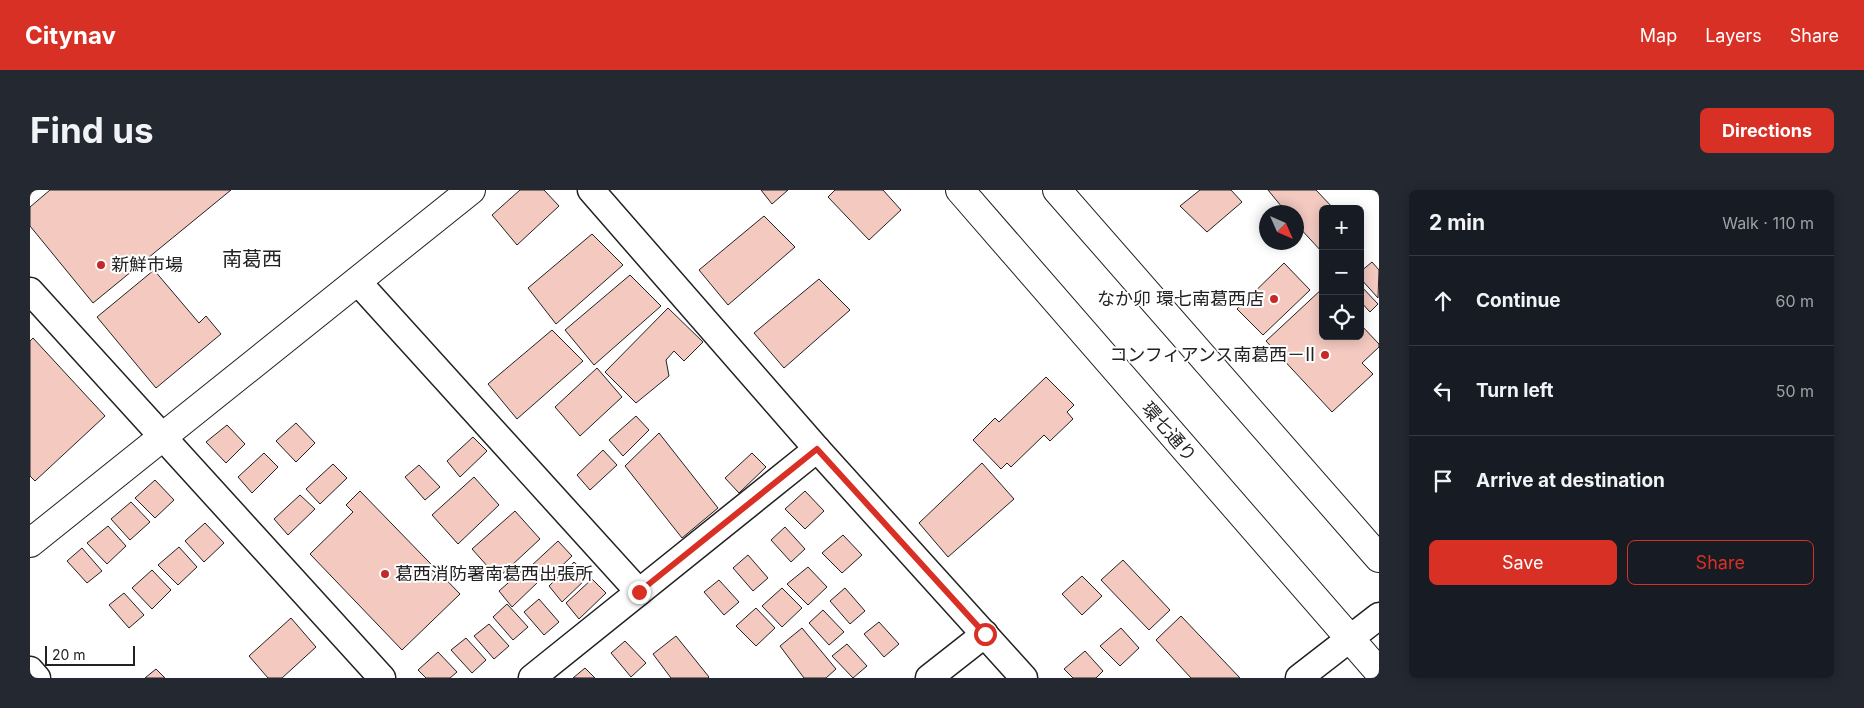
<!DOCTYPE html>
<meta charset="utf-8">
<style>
:root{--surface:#171b24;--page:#242831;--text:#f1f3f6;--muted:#9ea1a6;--line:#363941;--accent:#d93025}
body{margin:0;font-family:Inter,"Noto Sans JP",sans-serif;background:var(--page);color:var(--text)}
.controls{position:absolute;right:15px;top:15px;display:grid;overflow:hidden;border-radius:8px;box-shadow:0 2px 12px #0003}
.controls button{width:45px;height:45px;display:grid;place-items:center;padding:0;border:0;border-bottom:1px solid var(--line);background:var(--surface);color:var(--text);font:25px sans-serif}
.compass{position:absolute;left:1229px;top:15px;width:45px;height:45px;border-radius:50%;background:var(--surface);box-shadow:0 2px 12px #0003;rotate:135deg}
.scale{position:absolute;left:15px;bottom:12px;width:90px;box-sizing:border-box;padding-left:5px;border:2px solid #222;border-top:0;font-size:14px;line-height:18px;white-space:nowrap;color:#222;-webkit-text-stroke:4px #fff;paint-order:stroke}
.stop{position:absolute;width:15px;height:15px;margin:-11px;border:4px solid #d93025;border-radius:50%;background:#fff}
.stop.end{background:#d93025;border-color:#fff;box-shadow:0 1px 5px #0008}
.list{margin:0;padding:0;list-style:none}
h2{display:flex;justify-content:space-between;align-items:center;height:65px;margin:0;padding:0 20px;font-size:21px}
h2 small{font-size:16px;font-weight:400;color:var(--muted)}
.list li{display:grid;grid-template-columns:32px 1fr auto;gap:15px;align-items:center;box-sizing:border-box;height:90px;padding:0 20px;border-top:1px solid var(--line)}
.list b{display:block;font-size:19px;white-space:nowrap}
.list em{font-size:16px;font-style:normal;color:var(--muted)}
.actions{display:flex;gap:10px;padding:15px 20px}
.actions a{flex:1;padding:11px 0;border:1px solid var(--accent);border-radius:8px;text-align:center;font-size:18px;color:var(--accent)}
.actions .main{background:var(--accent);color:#fff}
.icon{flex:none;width:28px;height:28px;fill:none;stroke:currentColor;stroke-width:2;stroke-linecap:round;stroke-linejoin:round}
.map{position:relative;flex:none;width:1349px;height:488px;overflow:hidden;border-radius:8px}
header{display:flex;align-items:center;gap:30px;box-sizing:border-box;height:70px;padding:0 25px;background:var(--accent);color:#fff}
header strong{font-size:24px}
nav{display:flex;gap:28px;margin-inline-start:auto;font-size:18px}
.intro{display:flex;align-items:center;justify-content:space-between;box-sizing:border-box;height:120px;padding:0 30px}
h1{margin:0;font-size:35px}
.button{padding:12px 22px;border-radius:8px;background:var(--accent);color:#fff;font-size:18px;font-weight:700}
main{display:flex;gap:30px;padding:0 30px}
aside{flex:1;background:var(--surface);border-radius:8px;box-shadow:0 2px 12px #0003}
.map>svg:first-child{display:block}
.building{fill:#f3c9c0;stroke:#222}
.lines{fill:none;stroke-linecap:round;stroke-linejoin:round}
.street-casing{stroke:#222;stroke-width:29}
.secondary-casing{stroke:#222;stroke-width:30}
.primary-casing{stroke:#222;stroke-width:30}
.street{stroke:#fff;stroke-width:26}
.secondary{stroke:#fff;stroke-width:28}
.primary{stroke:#fff;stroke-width:28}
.route{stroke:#d93025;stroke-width:6}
.poi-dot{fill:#c62828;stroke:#fff;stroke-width:2}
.labels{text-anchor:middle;stroke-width:4;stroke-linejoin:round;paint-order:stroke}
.poi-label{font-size:18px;fill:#222;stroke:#fff;text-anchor:start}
.street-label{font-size:18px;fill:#222;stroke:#fff}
.quarter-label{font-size:20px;fill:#222;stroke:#fff}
</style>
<header>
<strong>Citynav</strong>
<nav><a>Map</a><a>Layers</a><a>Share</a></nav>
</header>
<div class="intro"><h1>Find us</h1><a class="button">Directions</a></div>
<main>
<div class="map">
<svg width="1349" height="488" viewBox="0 0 1349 488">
<rect width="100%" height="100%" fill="#fff"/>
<!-- building -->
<g class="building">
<polygon points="20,0 201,0 63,113 0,36 0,17"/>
<polygon points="490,0 514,0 529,16 487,55 462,25"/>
<polygon points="731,0 758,0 742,14"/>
<polygon points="805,0 853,0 871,20 839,50 798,7"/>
<polygon points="1170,0 1201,0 1212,12 1177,42 1150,16"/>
<polygon points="1238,0 1286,0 1304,19 1293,19 1293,63 1266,34 1266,22 1256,22"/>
<polygon points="734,26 765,57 698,115 669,80"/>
<polygon points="562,44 593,75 526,134 498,98"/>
<polygon points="1342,72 1349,80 1348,108 1330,88 1330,82"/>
<polygon points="1254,73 1280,100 1233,145 1207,119"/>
<polygon points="124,80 169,133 176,126 191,144 126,198 67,127"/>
<polygon points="600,85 631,116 564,175 535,140"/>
<polygon points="789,89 820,120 754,178 724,143"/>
<polygon points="1330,95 1348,114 1340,122 1330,111"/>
<polygon points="1293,98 1293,146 1330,146 1330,134 1349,154 1349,157 1332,173 1343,184 1302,222 1236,151"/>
<polygon points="638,118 673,152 654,171 644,161 636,170 639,186 606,213 575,182"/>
<polygon points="522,140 553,171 487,229 458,194"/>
<polygon points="3,148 75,226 5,291 0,286 0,151"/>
<polygon points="567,178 592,207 550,246 525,217"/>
<polygon points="1016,187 1044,215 1037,222 1043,229 1020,251 1014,245 981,277 977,273 971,279 943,250 965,228 969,232"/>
<polygon points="606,226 619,240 593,266 579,250"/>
<polygon points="266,233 285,253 266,272 246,251"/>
<polygon points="197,235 215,254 196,273 176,252"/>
<polygon points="629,243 688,318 652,348 595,276"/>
<polygon points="443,247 457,261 430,287 417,271"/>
<polygon points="573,260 587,275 560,300 547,285"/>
<polygon points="234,263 248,277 222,303 208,287"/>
<polygon points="722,263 736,277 709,303 695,288"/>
<polygon points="952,273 984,309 918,367 889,333"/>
<polygon points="303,274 317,288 290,314 276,299"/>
<polygon points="389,275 410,297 395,310 375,287"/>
<polygon points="444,287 469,315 428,354 402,325"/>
<polygon points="125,290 144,310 125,328 105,308"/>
<polygon points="330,301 430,404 372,460 280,364 323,322 316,315"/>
<polygon points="775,301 794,321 775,339 755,319"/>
<polygon points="270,305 285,319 258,345 244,329"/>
<polygon points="101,312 120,332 100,350 81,329"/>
<polygon points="485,321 510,349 468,388 442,359"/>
<polygon points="175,333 194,353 174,372 155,351"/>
<polygon points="78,336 96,356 77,374 57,353"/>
<polygon points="755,337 775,359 761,372 741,350"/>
<polygon points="813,345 832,365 812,383 792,363"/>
<polygon points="528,351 542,366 515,392 501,376"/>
<polygon points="149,357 167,377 148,395 128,375"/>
<polygon points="52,358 72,381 57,393 37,371"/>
<polygon points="718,365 738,388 723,401 703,378"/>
<polygon points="1093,370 1140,420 1119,440 1071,390"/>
<polygon points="544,372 559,386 532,412 519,396"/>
<polygon points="778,377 797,397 778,415 757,394"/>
<polygon points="495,378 509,391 482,417 469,401"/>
<polygon points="122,380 141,400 122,419 102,398"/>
<polygon points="1052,386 1072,406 1052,425 1032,404"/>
<polygon points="562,389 576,403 549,429 536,413"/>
<polygon points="689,390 709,412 694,425 674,402"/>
<polygon points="752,398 772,418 752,437 732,416"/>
<polygon points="815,398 835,421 820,434 800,411"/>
<polygon points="94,403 114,425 99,438 79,415"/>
<polygon points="509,409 529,432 514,445 494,422"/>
<polygon points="477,414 498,437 483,450 463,427"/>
<polygon points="726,418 745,438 726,456 706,436"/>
<polygon points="793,420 814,442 799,455 779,433"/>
<polygon points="1151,426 1210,488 1161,488 1126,450"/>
<polygon points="261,428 286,457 252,488 238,488 219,466"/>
<polygon points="849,432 869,454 854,467 834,444"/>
<polygon points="459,434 479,456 464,469 444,446"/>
<polygon points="772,438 806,479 796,488 774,488 750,456"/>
<polygon points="1091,438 1109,458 1090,476 1070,456"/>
<polygon points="646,446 679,487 678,488 641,488 623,464"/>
<polygon points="436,448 456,470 442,483 421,460"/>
<polygon points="595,451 616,473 601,487 581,463"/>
<polygon points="817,454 837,476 823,488 802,466"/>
<polygon points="1055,461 1073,481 1066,488 1043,488 1034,479"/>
<polygon points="408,462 427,482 420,488 396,488 388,480"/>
<polygon points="555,478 565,488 543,488"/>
<polygon points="126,479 135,488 115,488"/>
</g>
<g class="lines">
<!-- street casing -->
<g class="street-casing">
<g id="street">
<polyline points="561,0 787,259 994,488"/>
<polyline points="327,91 609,402"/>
<polyline points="0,101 352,488"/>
<polyline points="0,480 7,488"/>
<polyline points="502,488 787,259"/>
<polyline points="899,488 955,444"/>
<polyline points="1269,488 1349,426"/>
</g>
</g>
<!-- secondary casing -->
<g class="secondary-casing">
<polyline id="secondary" points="0,353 441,0"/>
</g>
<!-- primary casing -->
<g class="primary-casing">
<g id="primary">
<polyline points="930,0 1349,482"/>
<polyline points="1027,0 1349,368"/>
</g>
</g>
<!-- street -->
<use href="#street" class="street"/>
<!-- secondary -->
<use href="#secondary" class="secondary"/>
<!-- primary -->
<use href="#primary" class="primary"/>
</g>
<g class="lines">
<!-- route -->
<polyline class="route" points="609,402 787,259 955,444"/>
</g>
<!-- markers -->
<g class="poi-dot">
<circle cx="71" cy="75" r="5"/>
<circle cx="1244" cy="109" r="5"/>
<circle cx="1295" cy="165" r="5"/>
<circle cx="355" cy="384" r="5"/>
</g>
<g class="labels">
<!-- poi labels -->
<g class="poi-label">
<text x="81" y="81">新鮮市場</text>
<text x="1234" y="115" text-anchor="end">なか卯 環七南葛西店</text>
<text x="1285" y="171" text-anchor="end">コンフィアンス南葛西－Ⅱ</text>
<text x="365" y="390">葛西消防署南葛西出張所</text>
</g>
<!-- street labels -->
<g class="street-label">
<text transform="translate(1139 242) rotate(49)" y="6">環七通り</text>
</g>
<!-- quarter labels -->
<g class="quarter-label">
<text x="222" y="76">南葛西</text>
</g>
</g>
</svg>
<div class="controls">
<button>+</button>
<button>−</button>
<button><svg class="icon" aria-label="locate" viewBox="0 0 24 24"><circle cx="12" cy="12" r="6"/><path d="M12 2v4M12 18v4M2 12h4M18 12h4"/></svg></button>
</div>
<svg class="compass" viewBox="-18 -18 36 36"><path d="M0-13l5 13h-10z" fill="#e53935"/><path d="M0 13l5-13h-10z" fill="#9ea1a6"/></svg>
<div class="scale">20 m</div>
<div class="stop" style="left:955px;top:444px"></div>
<div class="stop end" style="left:609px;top:402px"></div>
</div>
<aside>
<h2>2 min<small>Walk · 110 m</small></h2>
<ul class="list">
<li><svg class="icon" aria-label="ahead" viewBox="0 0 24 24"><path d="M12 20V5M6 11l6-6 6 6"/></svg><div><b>Continue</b></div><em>60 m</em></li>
<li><svg class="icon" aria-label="left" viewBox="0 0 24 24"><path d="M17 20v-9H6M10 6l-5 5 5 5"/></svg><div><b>Turn left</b></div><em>50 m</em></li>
<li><svg class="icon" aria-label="arrive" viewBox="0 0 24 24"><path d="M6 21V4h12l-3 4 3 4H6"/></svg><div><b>Arrive at destination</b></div></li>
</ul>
<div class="actions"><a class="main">Save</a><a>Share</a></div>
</aside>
</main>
